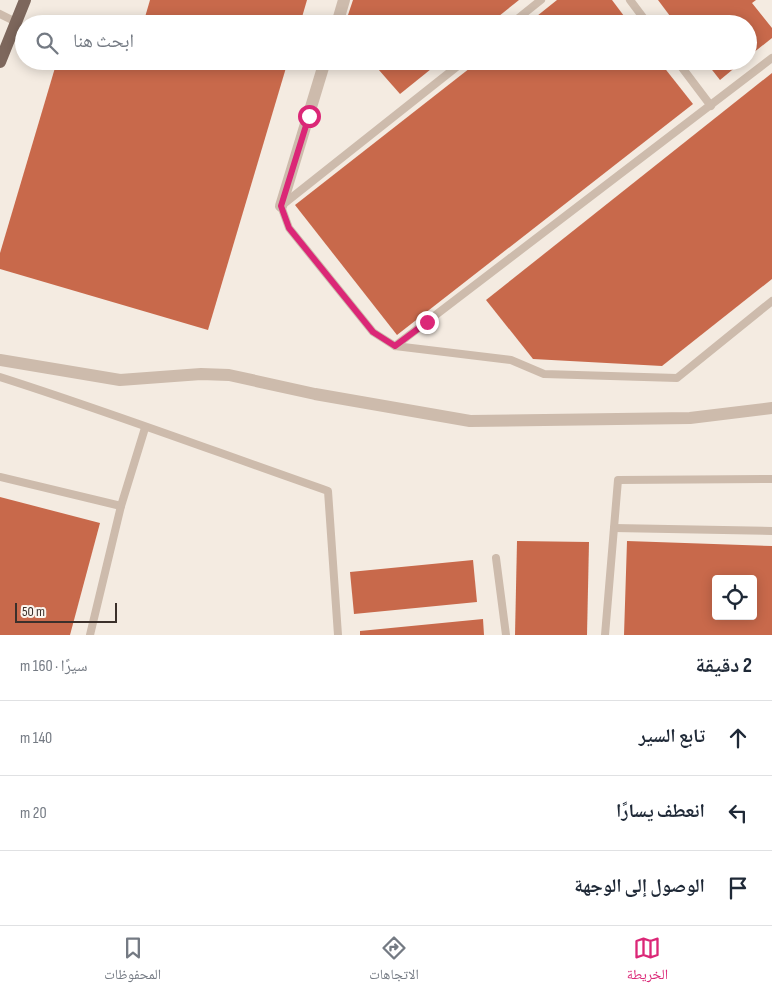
<!DOCTYPE html>
<html lang="ar">
<meta charset="utf-8">
<style>
:root{--surface:#fff;--page:#f2f2f3;--text:#1f2937;--muted:#747a83;--line:#e0e1e3;--accent:#db2777}
body{margin:0;font-family:"Sofia Sans Condensed","Noto Naskh Arabic",sans-serif;background:var(--page);color:var(--text);direction:rtl}
.controls{position:absolute;right:15px;bottom:15px;display:grid;overflow:hidden;border-radius:5px;box-shadow:0 2px 12px #0003}
.controls button{width:45px;height:45px;display:grid;place-items:center;padding:0;border:0;border-bottom:1px solid var(--line);background:var(--surface);color:var(--text);font:25px sans-serif}
.scale{position:absolute;left:15px;bottom:12px;width:102px;box-sizing:border-box;padding-left:5px;border:2px solid #3b302b;border-top:0;font-size:14px;line-height:18px;white-space:nowrap;color:#3b302b;-webkit-text-stroke:4px #fbf5ee;paint-order:stroke}
.stop{position:absolute;width:15px;height:15px;margin:-11px;border:4px solid #db2777;border-radius:50%;background:#fff}
.stop.end{background:#db2777;border-color:#fff;box-shadow:0 1px 5px #0008}
.list{margin:0;padding:0;list-style:none}
h2{display:flex;justify-content:space-between;align-items:center;height:65px;margin:0;padding:0 20px;font-size:21px}
h2 small{font-size:16px;font-weight:400;color:var(--muted)}
.list li{display:grid;grid-template-columns:32px 1fr auto;gap:15px;align-items:center;box-sizing:border-box;height:75px;padding:0 20px;border-top:1px solid var(--line)}
.list b{display:block;font-size:19px;white-space:nowrap}
.list em{font-size:16px;font-style:normal;color:var(--muted)}
.icon{flex:none;width:28px;height:28px;fill:none;stroke:currentColor;stroke-width:2;stroke-linecap:round;stroke-linejoin:round}
.map{position:relative;flex:none;width:772px;height:635px;overflow:hidden;direction:ltr}
.search{position:absolute;background:var(--surface);box-shadow:0 2px 12px #0003;left:15px;right:15px;top:15px;height:55px;display:flex;align-items:center;gap:12px;box-sizing:border-box;padding:0 18px;border-radius:28px;color:var(--muted);font-size:19px}
.sheet{height:290px;background:var(--surface)}
nav{display:flex;justify-content:space-around;align-items:center;box-sizing:border-box;height:70px;border-top:1px solid var(--line);background:var(--surface);font-size:14px;color:var(--muted)}
nav a{display:grid;justify-items:center;gap:2px}
nav .on{color:var(--accent)}
.map>svg:first-child{display:block}
.building{fill:#c8694b;fill-rule:evenodd}
.lines{fill:none;stroke-linecap:round;stroke-linejoin:round}
.lane{stroke:#cdbbac;stroke-width:8}
.street{stroke:#cdbbac;stroke-width:12}
.primary{stroke:#7d675c;stroke-width:12}
.route{stroke:#db2777;stroke-width:6}
</style>
<div class="map">
<svg width="772" height="635" viewBox="0 0 772 635">
<rect width="100%" height="100%" fill="#f4ebe1"/>
<!-- building -->
<g class="building">
<polygon points="150,0 307,0 300,24 143,24"/>
<polygon points="353,0 519,0 489,24 345,24"/>
<polygon points="557,0 612,0 630,24 527,24"/>
<polygon points="658,0 756,0 752,3 772,28 772,38 748,57 748,24 676,24"/>
<polygon points="57,61 288,61 208,330 0,269 0,253"/>
<polygon points="371,61 441,61 400,94"/>
<polygon points="479,61 659,61 693,104 397,335 295,205"/>
<polygon points="705,61 743,61 720,80"/>
<polygon points="772,73 772,279 662,366 533,359 486,300"/>
<polygon points="0,497 100,523 70,635 0,635"/>
<polygon points="517,541 589,542 587,635 515,635"/>
<path d="M627,541l145,5v89h-148zM716,579h37v37h-37z"/>
<polygon points="473,560 477,602 354,614 350,572"/>
<polygon points="483,619 484,635 360,635 360,631"/>
</g>
<g class="lines">
<!-- lane -->
<g class="lane">
<polyline points="630,0 648,24"/>
<polyline points="0,14 16,22"/>
<polyline points="511,24 541,0"/>
<polyline points="464,61 281,206 289,228 373,332 395,346 511,360 544,374 677,378 772,301"/>
<polyline points="677,61 711,106"/>
<polyline points="395,346 772,58"/>
<path d="M0,377c110,35 219,76 328,114l10,144"/>
<polyline points="0,477 121,506"/>
<polyline points="614,528 772,531"/>
<polyline points="496,558 506,635"/>
<polyline points="90,635 121,506 145,428"/>
<polyline points="605,635 618,480 772,479"/>
</g>
<!-- street -->
<g class="street">
<polyline points="337,24 344,0"/>
<polyline points="281,206 325,61"/>
<polyline points="0,360 120,380 201,374 229,375 315,394 470,421 690,418 772,408"/>
</g>
<!-- primary -->
<polyline class="primary" points="0,62 25,0"/>
</g>
<g class="lines">
<!-- route -->
<polyline class="route" points="309,116 281,206 289,228 373,332 395,346 427,322"/>
</g>
</svg>
<div class="controls">
<button><svg class="icon" aria-label="locate" viewBox="0 0 24 24"><circle cx="12" cy="12" r="6"/><path d="M12 2v4M12 18v4M2 12h4M18 12h4"/></svg></button>
</div>
<div class="scale">50 m</div>
<div class="stop" style="left:309px;top:116px"></div>
<div class="stop end" style="left:427px;top:322px"></div>
<div class="search"><svg class="icon" aria-label="search" viewBox="0 0 24 24"><circle cx="10" cy="10" r="6"/><path d="M15 15l6 6"/></svg>ابحث هنا</div>
</div>
<section class="sheet">
<h2>2 دقيقة<small>سيرًا · 160 m</small></h2>
<ul class="list">
<li><svg class="icon" aria-label="ahead" viewBox="0 0 24 24"><path d="M12 20V5M6 11l6-6 6 6"/></svg><div><b>تابع السير</b></div><em>140 m</em></li>
<li><svg class="icon" aria-label="left" viewBox="0 0 24 24"><path d="M17 20v-9H6M10 6l-5 5 5 5"/></svg><div><b>انعطف يسارًا</b></div><em>20 m</em></li>
<li><svg class="icon" aria-label="arrive" viewBox="0 0 24 24"><path d="M6 21V4h12l-3 4 3 4H6"/></svg><div><b>الوصول إلى الوجهة</b></div></li>
</ul>
</section>
<nav>
<a class="on"><svg class="icon" aria-label="map" viewBox="0 0 24 24"><path d="M3 6l6-2 6 2 6-2v14l-6 2-6-2-6 2zM9 4v14M15 6v14"/></svg>الخريطة</a>
<a><svg class="icon" aria-label="directions" viewBox="0 0 24 24"><path d="M12 3l9 9-9 9-9-9zM9 14v-3h6M13 9l2 2-2 2"/></svg>الاتجاهات</a>
<a><svg class="icon" aria-label="saved" viewBox="0 0 24 24"><path d="M7 4h10v16l-5-4-5 4z"/></svg>المحفوظات</a>
</nav>
